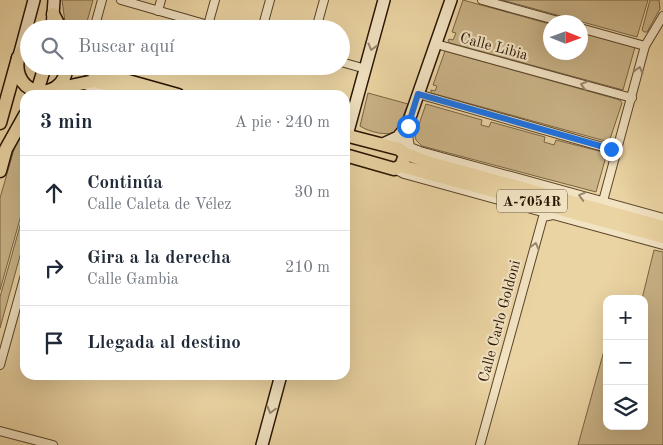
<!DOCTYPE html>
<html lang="es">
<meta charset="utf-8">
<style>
:root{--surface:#fff;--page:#f6f6f7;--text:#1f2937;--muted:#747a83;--line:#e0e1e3}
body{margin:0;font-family:"Old Standard TT",serif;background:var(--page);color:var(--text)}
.controls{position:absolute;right:15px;bottom:15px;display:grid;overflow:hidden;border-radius:10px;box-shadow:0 5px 20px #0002}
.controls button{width:45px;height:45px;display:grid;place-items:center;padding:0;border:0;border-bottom:1px solid var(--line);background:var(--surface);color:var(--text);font:25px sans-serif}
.compass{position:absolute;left:543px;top:15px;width:45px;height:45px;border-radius:50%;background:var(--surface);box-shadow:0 5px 20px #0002;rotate:91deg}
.stop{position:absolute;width:15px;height:15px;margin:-11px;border:4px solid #1a73e8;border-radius:50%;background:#fff}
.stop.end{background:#1a73e8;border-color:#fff;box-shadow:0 1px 5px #0008}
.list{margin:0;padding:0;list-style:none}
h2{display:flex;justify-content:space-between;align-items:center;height:65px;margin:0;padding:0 20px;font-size:21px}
h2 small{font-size:16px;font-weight:400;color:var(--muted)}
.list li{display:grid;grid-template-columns:32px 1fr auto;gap:15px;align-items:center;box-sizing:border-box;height:75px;padding:0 20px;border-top:1px solid var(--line)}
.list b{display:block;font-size:19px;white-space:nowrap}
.list p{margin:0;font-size:16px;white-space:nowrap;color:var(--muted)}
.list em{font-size:16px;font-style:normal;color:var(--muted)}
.icon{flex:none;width:28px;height:28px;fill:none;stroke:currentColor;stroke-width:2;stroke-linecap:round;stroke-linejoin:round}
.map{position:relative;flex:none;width:663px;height:445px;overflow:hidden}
.search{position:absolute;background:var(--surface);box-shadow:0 5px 20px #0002;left:20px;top:20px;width:330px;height:55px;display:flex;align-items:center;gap:12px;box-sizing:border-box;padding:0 18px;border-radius:28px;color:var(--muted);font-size:19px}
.panel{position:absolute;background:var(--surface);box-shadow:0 5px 20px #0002;left:20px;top:90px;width:330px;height:290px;border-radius:15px}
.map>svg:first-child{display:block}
.green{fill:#cab387;stroke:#786444}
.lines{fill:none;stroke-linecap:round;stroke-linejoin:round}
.street-casing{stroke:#58442a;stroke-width:10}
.secondary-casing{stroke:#271401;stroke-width:14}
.primary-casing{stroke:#271401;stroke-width:15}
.street{stroke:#f2e3c3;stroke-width:8}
.secondary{stroke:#f2e3c3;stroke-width:11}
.primary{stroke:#ebd4a3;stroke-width:12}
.oneway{stroke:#97866c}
.route{stroke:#1a73e8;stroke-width:6}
.labels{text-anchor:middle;stroke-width:4.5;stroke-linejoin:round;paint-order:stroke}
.shield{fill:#f2e3c3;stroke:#64523b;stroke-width:1}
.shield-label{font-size:14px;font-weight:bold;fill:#271401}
.street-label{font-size:15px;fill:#271401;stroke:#f2e3c3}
</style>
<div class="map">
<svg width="663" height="445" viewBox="0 0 663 445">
<rect width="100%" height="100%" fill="#ebd4a3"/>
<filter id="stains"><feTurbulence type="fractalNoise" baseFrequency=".004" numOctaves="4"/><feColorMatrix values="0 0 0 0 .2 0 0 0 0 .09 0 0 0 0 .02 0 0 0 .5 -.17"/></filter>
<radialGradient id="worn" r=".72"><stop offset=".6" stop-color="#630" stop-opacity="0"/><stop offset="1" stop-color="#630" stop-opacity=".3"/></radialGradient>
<!-- green -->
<g class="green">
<polygon points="62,0 93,0 85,29 68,29 65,22"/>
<polygon points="463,0 550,24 550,52 580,52 581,32 635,47 623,90 450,43 448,41 449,39 453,40 456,33 452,32"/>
<polygon points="502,0 648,0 637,37"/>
<polygon points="650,0 659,0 660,9 647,32 644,32 642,30"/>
<polygon points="445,51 620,100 622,103 609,142 431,93 431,90 435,91 437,86 433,85"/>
<path d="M368,93l40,11 -11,27c-9,6 -28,1 -37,-5z"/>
<polygon points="426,104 482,120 481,125 489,127 491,122 545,137 544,142 554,145 556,140 607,153 596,192 422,146 416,140 415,136"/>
<polygon points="25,128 25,201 0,290 0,198 15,146"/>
<polygon points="25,208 25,238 0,328 0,297"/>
<polygon points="654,250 663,252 663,445 578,445 605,347 607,348 607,426 644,426 644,299 642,299"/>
</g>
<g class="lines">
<!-- street casing -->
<g class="street-casing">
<g id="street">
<polyline points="121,0 222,29"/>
<polyline points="482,0 562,22"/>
<polyline points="158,11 161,0"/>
<polyline points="208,25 215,0"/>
<polyline points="580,28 645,46"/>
<polyline points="94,29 102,0"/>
<polyline points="262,29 270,0"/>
<polyline points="316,29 324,0"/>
<polyline points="436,44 632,98"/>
<polyline points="341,62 366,69"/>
<polyline points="84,85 119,95"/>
<polyline points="418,94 617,151"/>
<polyline points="408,135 410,147 420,151 663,218"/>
<polyline points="394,169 404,174 663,245"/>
<polyline points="603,201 645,46 663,16"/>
<polyline points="0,365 25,275"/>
<polyline points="0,431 53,445"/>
<polyline points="480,445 543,217 553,215"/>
</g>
</g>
<!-- secondary casing -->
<g class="secondary-casing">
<g id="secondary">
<polyline points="52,29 54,0"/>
<polyline points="19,56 34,0"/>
<polyline points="347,135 384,0"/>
<polyline points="383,144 398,137 406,127"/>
<polyline points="404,153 405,132 451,0"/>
<polyline points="262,445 281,375"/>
</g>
</g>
<!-- primary casing -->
<g class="primary-casing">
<g id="primary">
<polyline points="53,14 61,29"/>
<path d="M18,58c-7,40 46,46 49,8"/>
<polyline points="86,66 88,69 96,72 178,95"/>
<polyline points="51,90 94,81 144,95"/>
<polyline points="36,95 45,66"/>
<polyline points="0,123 18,58 22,51 29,45"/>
<polyline points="345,135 399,149 404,153 427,162 663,227"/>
<polyline points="345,155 394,169 401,166 404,158"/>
<polyline points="401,166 663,237"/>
<polyline points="0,171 6,149 25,115"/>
</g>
</g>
<!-- street -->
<use href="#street" class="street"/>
<!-- secondary -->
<use href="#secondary" class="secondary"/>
<!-- primary -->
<use href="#primary" class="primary"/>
</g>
<!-- one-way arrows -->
<defs><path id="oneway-chevron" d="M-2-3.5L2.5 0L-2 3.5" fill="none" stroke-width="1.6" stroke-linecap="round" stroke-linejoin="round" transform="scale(1.25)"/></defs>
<g class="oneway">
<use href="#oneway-chevron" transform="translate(372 47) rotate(105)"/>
<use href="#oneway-chevron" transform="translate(639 70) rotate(-75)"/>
<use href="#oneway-chevron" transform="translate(584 85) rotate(-165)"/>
<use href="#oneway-chevron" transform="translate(582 196) rotate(-165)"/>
<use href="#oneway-chevron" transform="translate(535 246) rotate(-75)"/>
<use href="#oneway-chevron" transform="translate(271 410) rotate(105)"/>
</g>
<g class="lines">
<!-- route -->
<polyline class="route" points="408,126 418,94 611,149"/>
</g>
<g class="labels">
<!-- shield labels -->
<rect class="shield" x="497" y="189.5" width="70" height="23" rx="4"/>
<g class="shield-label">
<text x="532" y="206">A-7054R</text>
</g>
<!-- street labels -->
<g class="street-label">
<text transform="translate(494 46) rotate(15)" y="5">Calle Libia</text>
<text transform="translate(499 321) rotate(-75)" y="5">Calle Carlo Goldoni</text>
</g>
</g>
<rect width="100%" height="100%" filter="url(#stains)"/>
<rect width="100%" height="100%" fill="url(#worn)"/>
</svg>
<div class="controls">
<button>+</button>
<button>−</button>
<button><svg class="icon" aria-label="layers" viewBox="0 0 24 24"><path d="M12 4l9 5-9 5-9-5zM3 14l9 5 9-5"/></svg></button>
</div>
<svg class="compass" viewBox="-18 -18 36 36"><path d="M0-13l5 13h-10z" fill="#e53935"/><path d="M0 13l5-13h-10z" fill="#747a83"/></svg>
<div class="stop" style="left:408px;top:126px"></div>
<div class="stop end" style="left:611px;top:149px"></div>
<div class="search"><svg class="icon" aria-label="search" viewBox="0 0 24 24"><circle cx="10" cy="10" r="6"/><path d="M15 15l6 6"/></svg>Buscar aquí</div>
<section class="panel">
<h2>3 min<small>A pie · 240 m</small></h2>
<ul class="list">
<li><svg class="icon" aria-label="ahead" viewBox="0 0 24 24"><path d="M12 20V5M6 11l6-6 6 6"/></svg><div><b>Continúa</b><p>Calle Caleta de Vélez</p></div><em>30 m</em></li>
<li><svg class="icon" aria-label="right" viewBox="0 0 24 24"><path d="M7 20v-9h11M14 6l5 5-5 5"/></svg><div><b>Gira a la derecha</b><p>Calle Gambia</p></div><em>210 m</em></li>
<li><svg class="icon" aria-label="arrive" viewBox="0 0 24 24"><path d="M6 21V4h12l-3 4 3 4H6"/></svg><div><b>Llegada al destino</b></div></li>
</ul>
</section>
</div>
